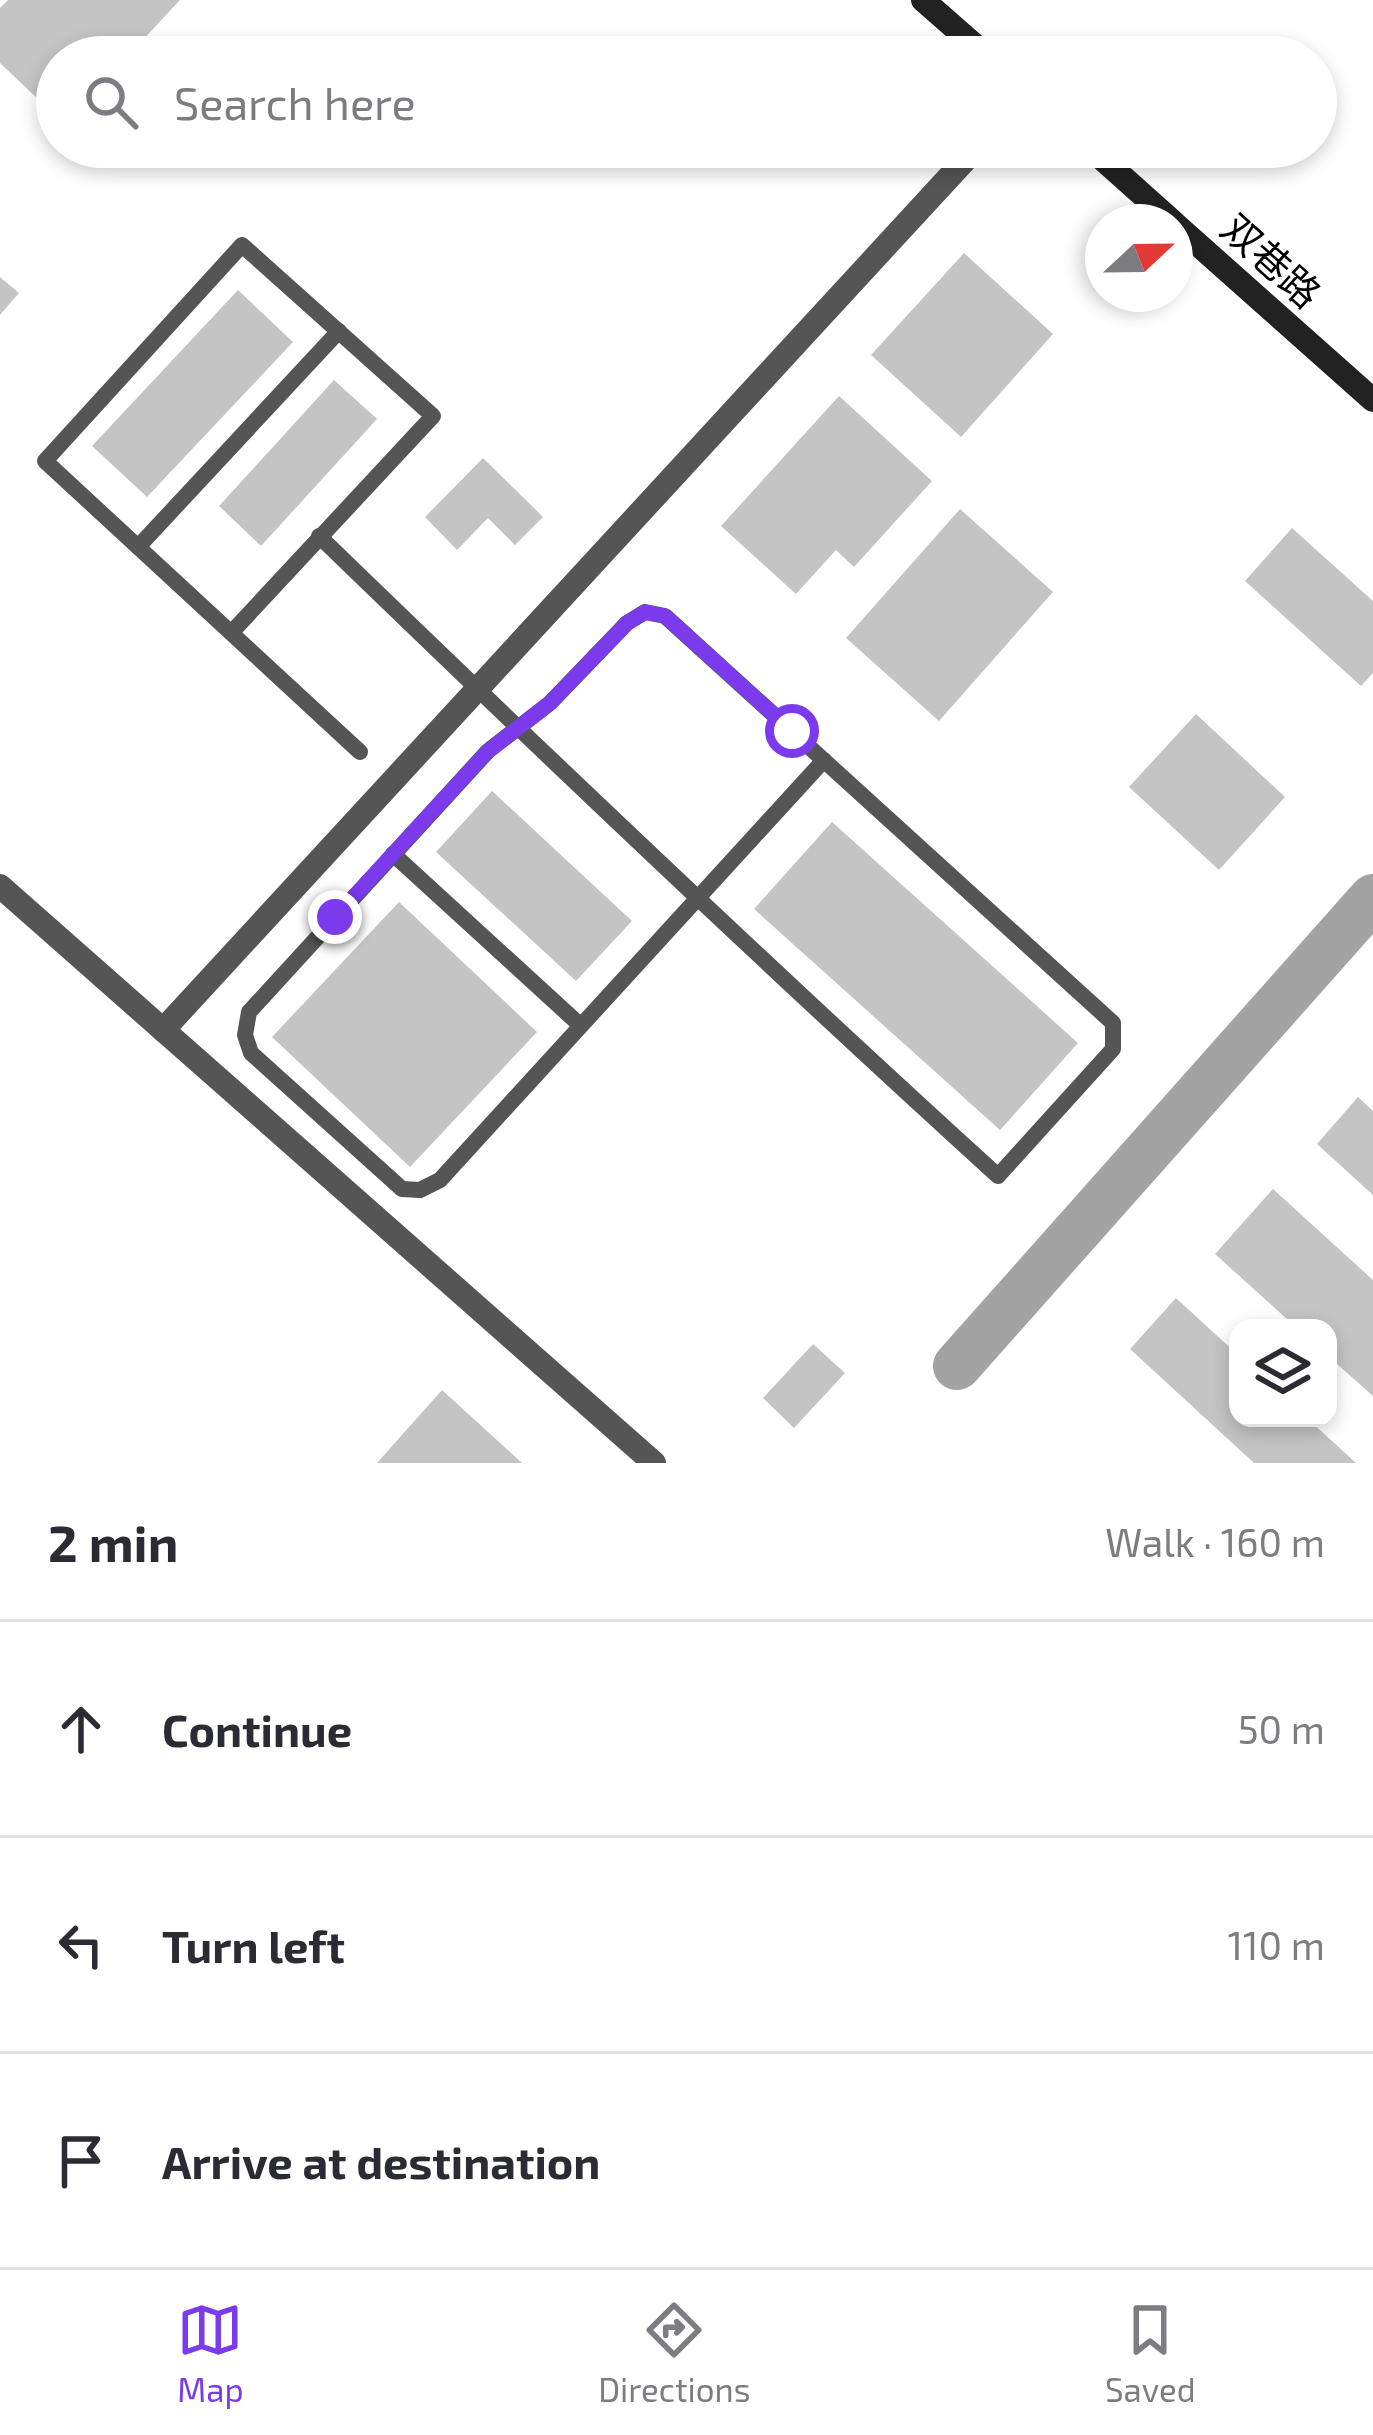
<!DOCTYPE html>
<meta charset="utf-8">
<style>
:root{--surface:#fff;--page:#f2f2f3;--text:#2b2b33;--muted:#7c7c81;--line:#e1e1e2;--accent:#7c3aed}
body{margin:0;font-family:"Exo 2","Noto Sans SC",sans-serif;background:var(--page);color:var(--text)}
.controls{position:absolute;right:36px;bottom:36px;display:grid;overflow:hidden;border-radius:24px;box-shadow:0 6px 18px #0003}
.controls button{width:108px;height:108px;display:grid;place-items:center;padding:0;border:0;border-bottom:3px solid var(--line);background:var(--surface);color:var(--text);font:60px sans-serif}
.compass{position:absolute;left:1085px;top:204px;width:108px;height:108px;border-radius:50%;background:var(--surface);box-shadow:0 6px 18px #0003;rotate:68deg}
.stop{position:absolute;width:36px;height:36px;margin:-27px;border:9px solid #7c3aed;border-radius:50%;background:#fff}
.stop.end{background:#7c3aed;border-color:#fff;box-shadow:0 3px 12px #0008}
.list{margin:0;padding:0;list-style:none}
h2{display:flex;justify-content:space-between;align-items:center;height:156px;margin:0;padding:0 48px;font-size:51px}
h2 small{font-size:39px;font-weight:400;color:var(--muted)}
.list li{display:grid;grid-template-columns:78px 1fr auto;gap:36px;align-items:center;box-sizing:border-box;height:216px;padding:0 48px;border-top:3px solid var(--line)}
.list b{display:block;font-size:45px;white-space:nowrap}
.list em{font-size:39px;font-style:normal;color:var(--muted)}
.icon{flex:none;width:66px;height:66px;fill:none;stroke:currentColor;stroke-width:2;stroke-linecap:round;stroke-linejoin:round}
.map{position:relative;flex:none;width:1373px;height:1463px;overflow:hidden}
.search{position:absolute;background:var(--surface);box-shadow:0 6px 18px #0003;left:36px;right:36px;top:36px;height:132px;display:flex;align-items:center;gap:30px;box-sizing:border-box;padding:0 42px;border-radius:66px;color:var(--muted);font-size:45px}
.sheet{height:804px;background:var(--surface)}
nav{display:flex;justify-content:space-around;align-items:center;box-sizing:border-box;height:168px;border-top:3px solid var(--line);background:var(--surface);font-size:33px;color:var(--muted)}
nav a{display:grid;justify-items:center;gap:6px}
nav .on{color:var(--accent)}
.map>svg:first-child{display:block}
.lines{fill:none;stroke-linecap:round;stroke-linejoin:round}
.river{stroke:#a3a3a3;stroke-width:48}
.building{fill:#c4c4c4}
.service{stroke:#555;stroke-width:16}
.tertiary{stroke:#555;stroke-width:24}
.secondary{stroke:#222;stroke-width:24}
.route{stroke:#7c3aed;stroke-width:15}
.labels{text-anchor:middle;stroke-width:10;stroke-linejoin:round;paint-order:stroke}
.street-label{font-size:39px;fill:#000;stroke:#fff}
</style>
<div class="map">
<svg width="1373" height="1463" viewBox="0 0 1373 1463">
<rect width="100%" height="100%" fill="#fff"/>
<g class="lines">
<!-- river -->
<polyline class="river" points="957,1366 1373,898"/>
</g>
<!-- building -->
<g class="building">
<polygon points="8,0 180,0 127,57 57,57 57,117 0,63 0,8"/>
<polygon points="964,253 1053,334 961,437 871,355"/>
<polygon points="0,277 19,293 0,315"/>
<polygon points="238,290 293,342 147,497 92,446"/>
<polygon points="334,380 377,419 261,546 219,506"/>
<polygon points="839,396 932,481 854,567 836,550 796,594 721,526"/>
<polygon points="483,458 543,517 515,545 488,518 457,550 425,517"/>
<polygon points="960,509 1053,592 939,721 846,638"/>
<polygon points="1292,528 1373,601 1373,673 1361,686 1245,581"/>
<polygon points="1196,714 1285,797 1219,870 1129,787"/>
<polygon points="492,791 632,921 576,981 436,852"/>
<polygon points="832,822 1078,1043 1000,1130 754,909"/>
<polygon points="399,902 537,1032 410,1167 272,1037"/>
<polygon points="1358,1097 1373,1111 1373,1195 1317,1144"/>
<polygon points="1273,1189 1373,1280 1373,1396 1328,1356 1328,1328 1297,1328 1215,1254"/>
<polygon points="1176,1298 1238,1355 1238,1418 1307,1418 1356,1463 1254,1463 1130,1349"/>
<polygon points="813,1344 845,1373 794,1428 763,1398"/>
<polygon points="442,1390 522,1463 377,1463"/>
</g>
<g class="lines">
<!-- service -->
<g class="service">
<path d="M319,536c224,217 449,431 679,640l115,-127v-26l-448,-407 -20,-4 -18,11 -77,80 -62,48 -239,261 -4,23 6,18 151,136 18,1 20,-10 384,-420"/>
<polyline points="138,547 339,331"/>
<polyline points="231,633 433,416 242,245 45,461 360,752"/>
<polyline points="393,854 580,1025"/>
</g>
<!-- tertiary -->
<g class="tertiary">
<polyline points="0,886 654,1463"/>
<polyline points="163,1030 977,147"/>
</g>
<!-- secondary -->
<g class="secondary">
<polyline points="923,0 988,57"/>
<polyline points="1089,147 1173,222"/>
<polyline points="1175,224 1373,400"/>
</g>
</g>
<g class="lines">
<!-- route -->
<polyline class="route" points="335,917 488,751 550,703 627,623 645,612 665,616 792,731"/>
</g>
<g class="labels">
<!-- street labels -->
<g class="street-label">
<text transform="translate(1271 261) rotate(42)" y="14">双巷路</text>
</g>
</g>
</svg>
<div class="controls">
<button><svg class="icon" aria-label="layers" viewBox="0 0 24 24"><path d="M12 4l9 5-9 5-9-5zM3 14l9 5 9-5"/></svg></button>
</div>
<svg class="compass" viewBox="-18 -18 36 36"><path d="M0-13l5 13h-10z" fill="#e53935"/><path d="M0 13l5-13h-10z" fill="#7c7c81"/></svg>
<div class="stop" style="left:792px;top:731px"></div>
<div class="stop end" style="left:335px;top:917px"></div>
<div class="search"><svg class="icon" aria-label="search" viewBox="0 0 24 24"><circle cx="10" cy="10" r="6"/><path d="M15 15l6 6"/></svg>Search here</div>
</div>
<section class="sheet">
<h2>2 min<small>Walk · 160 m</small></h2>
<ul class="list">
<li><svg class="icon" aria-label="ahead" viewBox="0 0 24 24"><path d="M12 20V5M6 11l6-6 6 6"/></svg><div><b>Continue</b></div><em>50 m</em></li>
<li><svg class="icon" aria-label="left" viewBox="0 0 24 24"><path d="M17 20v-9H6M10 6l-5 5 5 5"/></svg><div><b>Turn left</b></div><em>110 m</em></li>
<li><svg class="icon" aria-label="arrive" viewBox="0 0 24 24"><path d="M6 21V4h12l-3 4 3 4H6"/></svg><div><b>Arrive at destination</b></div></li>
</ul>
</section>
<nav>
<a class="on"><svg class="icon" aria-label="map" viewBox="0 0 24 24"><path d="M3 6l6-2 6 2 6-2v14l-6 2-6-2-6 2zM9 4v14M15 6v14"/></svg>Map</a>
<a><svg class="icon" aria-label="directions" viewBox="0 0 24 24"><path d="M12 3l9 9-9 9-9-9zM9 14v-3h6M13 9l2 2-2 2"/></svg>Directions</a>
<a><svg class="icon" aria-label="saved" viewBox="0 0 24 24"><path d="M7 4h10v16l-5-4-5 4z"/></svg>Saved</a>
</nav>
